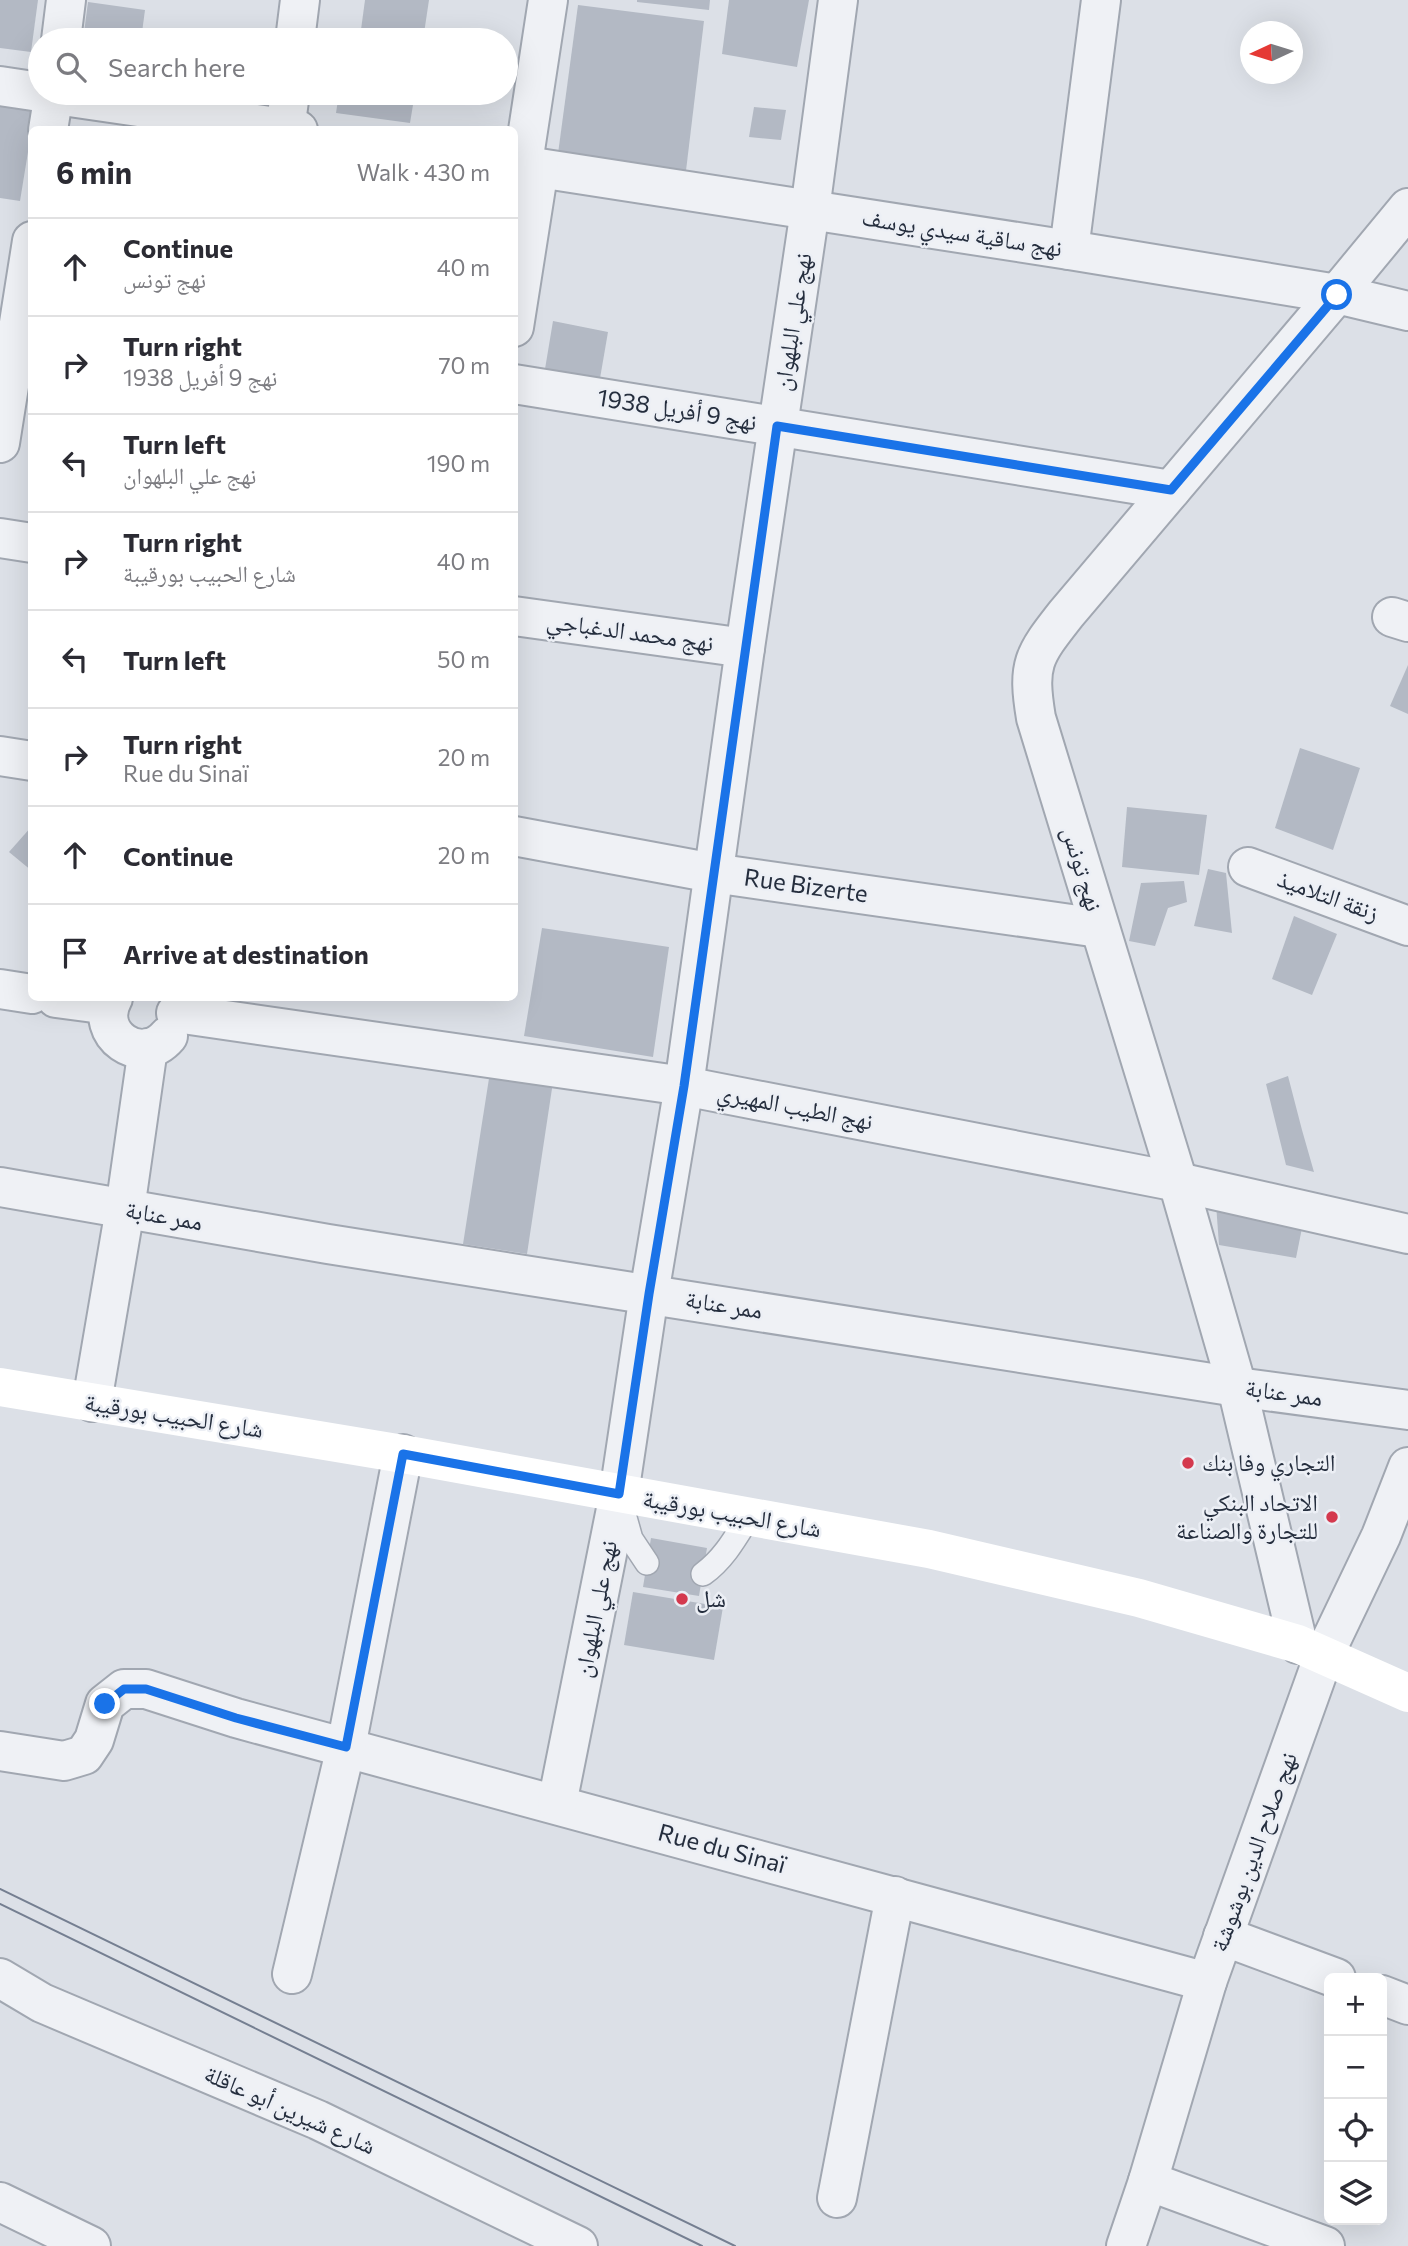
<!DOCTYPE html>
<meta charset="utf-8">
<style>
:root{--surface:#fff;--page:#f2f2f3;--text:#2b2b33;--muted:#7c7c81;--line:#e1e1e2}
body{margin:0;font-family:Commissioner,"Noto Naskh Arabic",sans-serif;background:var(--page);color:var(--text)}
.controls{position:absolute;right:21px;bottom:21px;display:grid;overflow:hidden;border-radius:10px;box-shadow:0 7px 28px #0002}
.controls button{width:63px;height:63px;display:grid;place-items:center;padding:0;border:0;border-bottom:2px solid var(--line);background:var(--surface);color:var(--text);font:35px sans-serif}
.compass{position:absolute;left:1240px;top:21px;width:63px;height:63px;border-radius:50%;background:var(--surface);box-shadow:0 7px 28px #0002;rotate:266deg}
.stop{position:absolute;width:21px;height:21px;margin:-16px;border:5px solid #1a73e8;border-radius:50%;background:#fff}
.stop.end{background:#1a73e8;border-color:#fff;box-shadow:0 2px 7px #0008}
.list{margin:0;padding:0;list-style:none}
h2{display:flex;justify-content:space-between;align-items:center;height:91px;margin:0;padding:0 28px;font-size:30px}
h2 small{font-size:23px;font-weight:400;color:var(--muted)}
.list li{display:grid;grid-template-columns:46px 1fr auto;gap:21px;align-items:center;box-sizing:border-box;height:98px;padding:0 28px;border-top:2px solid var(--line)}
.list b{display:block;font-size:26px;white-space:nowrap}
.list p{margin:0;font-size:23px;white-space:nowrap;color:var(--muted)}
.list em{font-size:23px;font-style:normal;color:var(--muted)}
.icon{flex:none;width:38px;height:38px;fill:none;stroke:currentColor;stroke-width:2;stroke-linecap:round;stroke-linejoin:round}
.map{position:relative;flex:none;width:1408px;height:2246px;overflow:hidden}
.search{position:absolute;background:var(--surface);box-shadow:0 7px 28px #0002;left:28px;top:28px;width:490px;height:77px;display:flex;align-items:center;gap:18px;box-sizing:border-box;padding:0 24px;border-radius:38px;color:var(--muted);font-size:26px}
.panel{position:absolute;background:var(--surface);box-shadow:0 7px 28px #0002;left:28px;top:126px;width:490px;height:875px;border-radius:10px}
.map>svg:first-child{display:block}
.building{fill:#b3b9c4}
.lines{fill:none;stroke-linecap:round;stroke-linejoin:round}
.service-casing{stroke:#a1a7b1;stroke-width:26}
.minor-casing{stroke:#a1a7b1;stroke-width:42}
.service{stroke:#eff1f5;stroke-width:23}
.minor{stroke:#eff1f5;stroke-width:38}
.secondary{stroke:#fff;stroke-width:38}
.tram{stroke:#757f91;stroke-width:2}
.route{stroke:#1a73e8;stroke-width:9}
.poi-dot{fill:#d4394e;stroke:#eceff5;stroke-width:2.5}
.labels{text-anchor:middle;stroke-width:5;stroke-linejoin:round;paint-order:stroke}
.street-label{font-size:24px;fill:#252e3e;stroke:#eceff5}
.poi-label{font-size:24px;fill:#252e3e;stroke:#eceff5;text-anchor:start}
</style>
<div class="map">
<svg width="1408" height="2246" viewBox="0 0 1408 2246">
<rect width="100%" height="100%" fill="#dce0e7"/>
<!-- building -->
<g class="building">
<polygon points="0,0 38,0 31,52 0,48"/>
<polygon points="365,0 429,0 423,40 376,40 360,37"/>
<polygon points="637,0 710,0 709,10 637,2"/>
<polygon points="729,0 809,0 797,67 722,54"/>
<polygon points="88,2 145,10 141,40 83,40"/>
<polygon points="578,5 704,21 685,179 557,161"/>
<polygon points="339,93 415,93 410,123 336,113"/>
<polygon points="0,105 35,109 20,201 0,198"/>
<polygon points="754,107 786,110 781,140 749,137"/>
<polygon points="553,321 608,332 598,390 543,381"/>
<polygon points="1408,665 1408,714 1390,706"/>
<polygon points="1300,748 1360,768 1333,850 1275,828"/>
<polygon points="1127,807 1207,815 1199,875 1122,867"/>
<polygon points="32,826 32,871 9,852"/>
<polygon points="1208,869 1226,873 1232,933 1194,926"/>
<polygon points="1184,881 1187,902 1168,908 1155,946 1129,941 1141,883"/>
<polygon points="1294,916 1337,934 1312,995 1272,979"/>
<polygon points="542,928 669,947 653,1057 524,1036"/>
<polygon points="490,1072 553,1082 527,1254 463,1244"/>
<polygon points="1288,1076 1302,1130 1314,1172 1286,1165 1266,1084"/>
<polygon points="1216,1204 1304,1218 1296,1258 1219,1245"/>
<polygon points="651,1538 707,1548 699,1596 643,1587"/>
<polygon points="633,1592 723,1607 714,1660 624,1645"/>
</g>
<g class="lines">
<!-- service casing -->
<g class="service-casing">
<g id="service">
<polyline points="622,1507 631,1539 647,1563"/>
<path d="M703,1574c21,-15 33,-37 46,-58"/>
</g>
</g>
<!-- minor casing -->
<g class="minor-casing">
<g id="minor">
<polyline points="61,40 66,0"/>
<polyline points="295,40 300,0"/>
<polyline points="0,86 40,92"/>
<polyline points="42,93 298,130"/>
<polyline points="48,130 54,93"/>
<polyline points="285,130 290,93"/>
<polyline points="514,162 539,168 1069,250 1337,294 1408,311"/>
<polyline points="523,163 548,0"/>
<polyline points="1069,250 1101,0"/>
<polyline points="514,327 539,168"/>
<polyline points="514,384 1171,490"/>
<polyline points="0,443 32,241"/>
<polyline points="0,538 32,543"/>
<polyline points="514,616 745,648"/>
<polyline points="1392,617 1408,622"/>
<polyline points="0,756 32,761"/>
<polyline points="514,836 713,873 1099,928"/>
<polyline points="1248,867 1408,926"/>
<polyline points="0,989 32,994"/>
<polyline points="56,998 109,1005"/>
<path d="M113,998c-20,36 28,70 55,38"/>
<polyline points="176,1013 684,1086 1178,1182 1408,1234"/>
<polyline points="0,1187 328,1244 575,1283 1237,1387 1408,1410"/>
<polyline points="92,1402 125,1209 148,1048"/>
<path d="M1298,1644l-61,-257 -59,-205 -142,-464c-9,-54 -3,-62 30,-104l271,-320 71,-86"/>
<polyline points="0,1751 64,1761 84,1755 94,1740 105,1704 124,1689 146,1689 236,1718 1207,1982"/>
<polyline points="557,1804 619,1494 649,1294 684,1086 745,648 810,210 838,0"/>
<polyline points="1223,1936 1336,1978"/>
<polyline points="292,1974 346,1747 403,1454"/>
<polyline points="0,1978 42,2003 318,2120 578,2246"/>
<polyline points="1382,1995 1408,2005"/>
<polyline points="1148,2181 1325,2246"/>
<polyline points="837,2198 895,1896"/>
<polyline points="0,2202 91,2246"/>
<polyline points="1126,2246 1148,2181 1207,1982 1324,1655 1381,1536 1408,1467"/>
</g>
</g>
<!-- service -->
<use href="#service" class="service"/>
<!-- minor -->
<use href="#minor" class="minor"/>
<!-- secondary -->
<polyline class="secondary" points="0,1387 403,1454 929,1549 1139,1598 1298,1644 1408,1693"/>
<!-- tram -->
<g class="tram">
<polyline points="0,1889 735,2246"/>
<polyline points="0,1904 702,2246"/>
</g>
</g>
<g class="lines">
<!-- route -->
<polyline class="route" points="105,1704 124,1689 146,1689 236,1718 346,1747 403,1454 619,1494 649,1294 684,1086 777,426 1171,490 1337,295"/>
</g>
<!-- markers -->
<g class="poi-dot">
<circle cx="1188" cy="1463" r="7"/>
<circle cx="1332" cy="1517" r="7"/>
<circle cx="682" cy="1599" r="7"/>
</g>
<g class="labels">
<!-- street labels -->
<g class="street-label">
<text transform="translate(962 233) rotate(9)" y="8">نهج ساقية سيدي يوسف</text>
<text transform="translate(793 322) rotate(-81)" y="8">نهج علي البلهوان</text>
<text transform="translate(677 410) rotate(9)" y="8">نهج 9 أفريل 1938</text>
<text transform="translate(630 632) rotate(8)" y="8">نهج محمد الدغباجي</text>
<text transform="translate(1082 869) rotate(73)" y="8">نهج تونس</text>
<text transform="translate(806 886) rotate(8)" y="8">Rue Bizerte</text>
<text transform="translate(1328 896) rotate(20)" y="8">زنقة التلاميذ</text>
<text transform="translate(795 1107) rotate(11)" y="8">نهج الطيب المهيري</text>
<text transform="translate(164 1216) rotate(10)" y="8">ممر عنابة</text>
<text transform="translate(724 1305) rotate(9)" y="8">ممر عنابة</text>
<text transform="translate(1284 1393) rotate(8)" y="8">ممر عنابة</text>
<text transform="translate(174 1416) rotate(9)" y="8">شارع الحبيب بورقيبة</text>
<text transform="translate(732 1514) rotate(10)" y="8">شارع الحبيب بورقيبة</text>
<text transform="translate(596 1609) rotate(-79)" y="8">نهج علي البلهوان</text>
<text transform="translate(722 1849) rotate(15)" y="8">Rue du Sinaï</text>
<text transform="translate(1254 1852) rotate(-70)" y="8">نهج صلاح الدين بوشوشة</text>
<text transform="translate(290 2110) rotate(24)" y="8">شارع شيرين أبو عاقلة</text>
</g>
<!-- poi labels -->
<g class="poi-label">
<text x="1202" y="1471">التجاري وفا بنك</text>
<text x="1318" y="1511" text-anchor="end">الاتحاد البنكي<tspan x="1318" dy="28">للتجارة والصناعة</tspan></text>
<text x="696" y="1607">شل</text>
</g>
</g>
</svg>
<div class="controls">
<button>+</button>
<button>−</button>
<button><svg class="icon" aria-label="locate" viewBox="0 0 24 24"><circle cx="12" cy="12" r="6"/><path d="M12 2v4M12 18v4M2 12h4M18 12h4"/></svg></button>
<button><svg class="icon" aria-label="layers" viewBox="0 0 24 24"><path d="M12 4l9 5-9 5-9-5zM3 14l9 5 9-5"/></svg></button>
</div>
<svg class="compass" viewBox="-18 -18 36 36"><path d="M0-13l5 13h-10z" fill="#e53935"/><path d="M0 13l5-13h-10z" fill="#7c7c81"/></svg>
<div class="stop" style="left:1337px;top:295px"></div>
<div class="stop end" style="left:105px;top:1704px"></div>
<div class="search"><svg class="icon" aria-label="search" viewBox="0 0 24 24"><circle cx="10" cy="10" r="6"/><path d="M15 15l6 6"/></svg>Search here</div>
<section class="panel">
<h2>6 min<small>Walk · 430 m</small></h2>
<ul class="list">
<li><svg class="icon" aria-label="ahead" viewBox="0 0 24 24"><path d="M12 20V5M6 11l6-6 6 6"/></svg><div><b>Continue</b><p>نهج تونس</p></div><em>40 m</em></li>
<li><svg class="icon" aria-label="right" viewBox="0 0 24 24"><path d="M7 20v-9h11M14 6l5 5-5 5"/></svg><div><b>Turn right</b><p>نهج 9 أفريل 1938</p></div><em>70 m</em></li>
<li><svg class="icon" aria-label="left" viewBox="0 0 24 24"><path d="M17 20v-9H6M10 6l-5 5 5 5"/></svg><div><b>Turn left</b><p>نهج علي البلهوان</p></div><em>190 m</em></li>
<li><svg class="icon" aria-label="right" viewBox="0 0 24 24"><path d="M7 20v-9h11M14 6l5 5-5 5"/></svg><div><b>Turn right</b><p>شارع الحبيب بورقيبة</p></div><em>40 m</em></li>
<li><svg class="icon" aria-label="left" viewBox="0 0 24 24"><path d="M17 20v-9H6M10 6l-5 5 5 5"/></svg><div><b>Turn left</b></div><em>50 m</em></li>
<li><svg class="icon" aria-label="right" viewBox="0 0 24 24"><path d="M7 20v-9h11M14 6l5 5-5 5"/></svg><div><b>Turn right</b><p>Rue du Sinaï</p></div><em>20 m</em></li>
<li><svg class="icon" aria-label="ahead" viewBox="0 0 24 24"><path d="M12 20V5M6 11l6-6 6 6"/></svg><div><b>Continue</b></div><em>20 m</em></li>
<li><svg class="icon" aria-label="arrive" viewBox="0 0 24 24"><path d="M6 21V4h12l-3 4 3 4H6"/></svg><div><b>Arrive at destination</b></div></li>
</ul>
</section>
</div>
